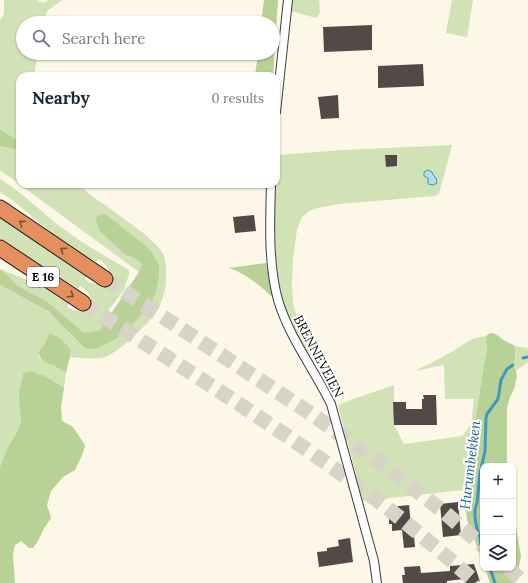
<!DOCTYPE html>
<meta charset="utf-8">
<style>
:root{--surface:#fff;--page:#f2f2f3;--text:#1f2937;--muted:#747a83;--line:#e0e1e3}
body{margin:0;font-family:Lora,serif;background:var(--page);color:var(--text)}
.controls{position:absolute;right:12px;bottom:12px;display:grid;overflow:hidden;border-radius:8px;box-shadow:0 1px 3px #0004}
.controls button{width:36px;height:36px;display:grid;place-items:center;padding:0;border:0;border-bottom:1px solid var(--line);background:var(--surface);color:var(--text);font:20px sans-serif}
.list{margin:0;padding:0;list-style:none}
h2{display:flex;justify-content:space-between;align-items:center;height:52px;margin:0;padding:0 16px;font-size:17px}
h2 small{font-size:13px;font-weight:400;color:var(--muted)}
.icon{flex:none;width:22px;height:22px;fill:none;stroke:currentColor;stroke-width:2;stroke-linecap:round;stroke-linejoin:round}
.map{position:relative;flex:none;width:528px;height:583px;overflow:hidden}
.search{position:absolute;background:var(--surface);box-shadow:0 1px 3px #0004;left:16px;top:16px;width:264px;height:44px;display:flex;align-items:center;gap:10px;box-sizing:border-box;padding:0 14px;border-radius:22px;color:var(--muted);font-size:15px}
.panel{position:absolute;background:var(--surface);box-shadow:0 1px 3px #0004;left:16px;top:72px;width:264px;height:116px;border-radius:12px}
.map>svg:first-child{display:block}
.green{fill:#d1e2b6}
.forest{fill:#b7d197}
.water{fill:#b2deef;stroke:#4198be}
.lines{fill:none;stroke-linecap:round;stroke-linejoin:round}
.stream{stroke:#4198be;stroke-width:3}
.building{fill:#514a47}
.motorway-tunnel{stroke:#d8d3c7;stroke-width:15;stroke-dasharray:15 8;stroke-linecap:butt}
.minor-casing{stroke:#3c3c3c;stroke-width:10}
.motorway-casing{stroke:#1a1a1a;stroke-width:17}
.minor{stroke:#fff;stroke-width:8}
.motorway{stroke:#e58f5e;stroke-width:15}
.oneway{stroke:#774c34}
.labels{text-anchor:middle;stroke-width:4;stroke-linejoin:round;paint-order:stroke}
.shield{fill:#fff;stroke:#535353;stroke-width:1}
.shield-label{font-size:12px;font-weight:bold;fill:#090909}
.street-label{font-size:13px;fill:#090909;stroke:#fff}
.water-label{font-size:14px;font-style:italic;fill:#21688c;stroke:#fff}
</style>
<div class="map">
<svg width="528" height="583" viewBox="0 0 528 583">
<rect width="100%" height="100%" fill="#fdf7e8"/>
<!-- green -->
<g class="green">
<polygon points="4,0 37,0 44,3 48,0 62,0 47,11 44,23 23,23 23,53 38,53 34,76 20,76 20,142 0,129 0,20 4,14"/>
<polygon points="292,0 319,0 320,13 316,18 291,11"/>
<polygon points="452,0 473,0 467,37 446,33"/>
<path d="M452,145l-13,49 -4,2 -96,8 -22,4 -8,3 -7,6 -5,12 -4,31 -1,23 1,20 4,14 24,46 5,15c-12,-18 -26,-36 -36,-57 -10,-19 -12,-41 -14,-62 -2,-35 -1,-70 1,-104l66,-5z"/>
<path d="M0,146c7,2 13,2 20,5v33h60c6,9 16,15 25,21 16,12 32,22 46,35 4,4 9,8 12,14 4,8 3,18 3,27 -1,18 -10,35 -24,47 -9,9 -28,28 -41,30 -10,1 -21,0 -31,-1l1,-7 -22,-16 -4,9 -4,6 -2,8c6,8 10,6 18,10 3,2 6,4 9,6l-2,15 -7,-5 -19,-10 -15,1 -4,18v8l2,21 -3,9 -10,17 -8,20v-182l50,27 11,13 15,15 23,8 17,-9 13,-11 22,-24 8,-28 -49,-35 15,14 11,4 6,5 -3,8 -139,-102z"/>
<path d="M0,179c21,13 39,30 58,46 22,17 47,31 71,45v4l-5,16 -13,17 -3,4v7l-8,12 -16,3 -35,-30 -33,-17 -6,-8 -10,-9c24,9 48,19 69,35l-2,3c7,4 25,8 24,-5 0,-4 -1,-7 -3,-9 -2,-3 -5,-5 -8,-7l-2,3 -78,-50v-21l87,57 -2,4 5,4 10,1 10,-8c-1,-8 -5,-13 -12,-17l-2,3 -38,-24 -47,-39 -11,-7z"/>
<polygon points="486,336 487,347 464,490 363,501 338,406 342,403 394,385 394,425 404,444 462,436 471,425 474,399 445,399 444,365 415,371 443,357 474,338"/>
<path d="M515,346l13,2v14l-12,9c-3,-7 -1,-18 -1,-25z"/>
</g>
<!-- forest -->
<g class="forest">
<polygon points="264,0 278,0 273,76 255,76 258,53 273,53 273,23 261,23"/>
<path d="M0,129l20,13v9c-7,-3 -13,-3 -20,-5z"/>
<polygon points="105,214 146,246 153,254 159,266 159,276 157,288 151,304 129,328 116,339 99,348 90,349 85,348 61,325 50,312 0,285 0,269 10,278 16,285 49,303 84,333 100,330 139,272 142,264 136,259 125,255 100,231 96,221 97,216"/>
<path d="M266,263l7,32 -2,1c-13,-12 -25,-22 -42,-28z"/>
<path d="M490,333c7,0 9,4 15,8 3,2 7,3 10,5v8l-1,12 2,5 1,6 -3,12 -4,8 -3,11v54l2,4h-26v96l-16,-42 -3,-30 23,-143 -1,-11z"/>
<path d="M49,334c10,1 16,9 22,16l-1,7 -4,16c-4,-2 -8,-5 -11,-7 -9,-3 -15,-4 -16,-14l6,-9z"/>
<path d="M30,371c12,3 23,9 34,17l-3,19 1,14 11,6 12,18 -2,8 -8,17 -12,7 -12,14 -4,14 4,13 -8,12 -5,11 -5,7h-4l-8,-7 -6,4 -2,9 2,29h-15v-116l8,-20 10,-17 3,-9 -2,-21v-8l4,-18z"/>
<polygon points="513,486 514,492 513,510 521,556 518,571 514,578 513,583 490,583 485,568 513,568"/>
</g>
<!-- water -->
<polygon class="water" points="428,170 432,172 433,175 436,178 437,183 433,185 428,184 428,178 424,176 424,172"/>
<g class="lines">
<!-- stream -->
<g class="stream">
<polyline points="523,358 528,357"/>
<polyline points="483,551 481,547 480,537 477,529 475,517 475,510 477,502 480,473 485,451 486,418 487,414 498,399 501,380 507,369 513,365"/>
<polyline points="490,568 495,583"/>
</g>
</g>
<!-- building -->
<g class="building">
<polygon points="372,25 372,50 324,52 323,27"/>
<polygon points="423,64 424,86 378,88 378,66"/>
<polygon points="338,95 339,118 321,119 318,97"/>
<polygon points="385,155 397,155 397,166 386,167"/>
<polygon points="254,215 256,231 235,233 233,217"/>
<polygon points="423,395 436,395 437,425 394,425 393,402 406,402 406,409 422,409 422,399 424,399"/>
<polygon points="458,502 461,535 443,537 440,504"/>
<polygon points="409,505 412,535 414,535 415,547 404,548 402,530 392,531 392,524 389,524 389,514 391,514 390,507"/>
<polygon points="350,538 353,562 319,567 317,552 327,551 327,548 339,546 338,540"/>
<polygon points="474,564 480,581 474,583 465,583 464,579 447,581 447,583 403,583 402,575 405,575 404,567 420,566 421,573 450,571 450,566"/>
</g>
<g class="lines">
<!-- motorway-tunnel -->
<g class="motorway-tunnel">
<polyline points="105,279 307,411 381,463 444,512 483,546"/>
<path d="M83,303c95,62 191,121 282,188 39,29 75,60 112,92"/>
<polyline points="508,568 524,583"/>
</g>
<!-- minor casing -->
<g class="minor-casing">
<g id="minor">
<polyline points="276,112 288,0"/>
<path d="M271,184c-1,38 -3,79 7,116 11,37 36,69 53,104l43,157 3,22"/>
</g>
</g>
<!-- motorway casing -->
<g class="motorway-casing">
<g id="motorway">
<polyline points="0,208 105,279"/>
<polyline points="0,248 83,303"/>
</g>
</g>
<!-- minor -->
<use href="#minor" class="minor"/>
<!-- motorway -->
<use href="#motorway" class="motorway"/>
</g>
<!-- one-way arrows -->
<defs><path id="oneway-chevron" d="M-2-3.5L2.5 0L-2 3.5" fill="none" stroke-width="1.6" stroke-linecap="round" stroke-linejoin="round"/></defs>
<g class="oneway">
<use href="#oneway-chevron" transform="translate(22 223) rotate(-146)"/>
<use href="#oneway-chevron" transform="translate(63 250) rotate(-146)"/>
<use href="#oneway-chevron" transform="translate(71 295) rotate(34)"/>
</g>
<g class="labels">
<!-- shield labels -->
<rect class="shield" x="27" y="267" width="32" height="20" rx="3"/>
<g class="shield-label">
<text x="43" y="281">E 16</text>
</g>
<!-- street labels -->
<g class="street-label">
<text transform="translate(319 356) rotate(62)" y="5">BRENNEVEIEN</text>
</g>
<!-- water labels -->
<g class="water-label">
<text transform="translate(470 465) rotate(-83)" y="5">Hurumbekken</text>
</g>
</g>
</svg>
<div class="controls">
<button>+</button>
<button>−</button>
<button><svg class="icon" aria-label="layers" viewBox="0 0 24 24"><path d="M12 4l9 5-9 5-9-5zM3 14l9 5 9-5"/></svg></button>
</div>
<div class="search"><svg class="icon" aria-label="search" viewBox="0 0 24 24"><circle cx="10" cy="10" r="6"/><path d="M15 15l6 6"/></svg>Search here</div>
<section class="panel">
<h2>Nearby<small>0 results</small></h2>
<ul class="list">
</ul>
</section>
</div>
